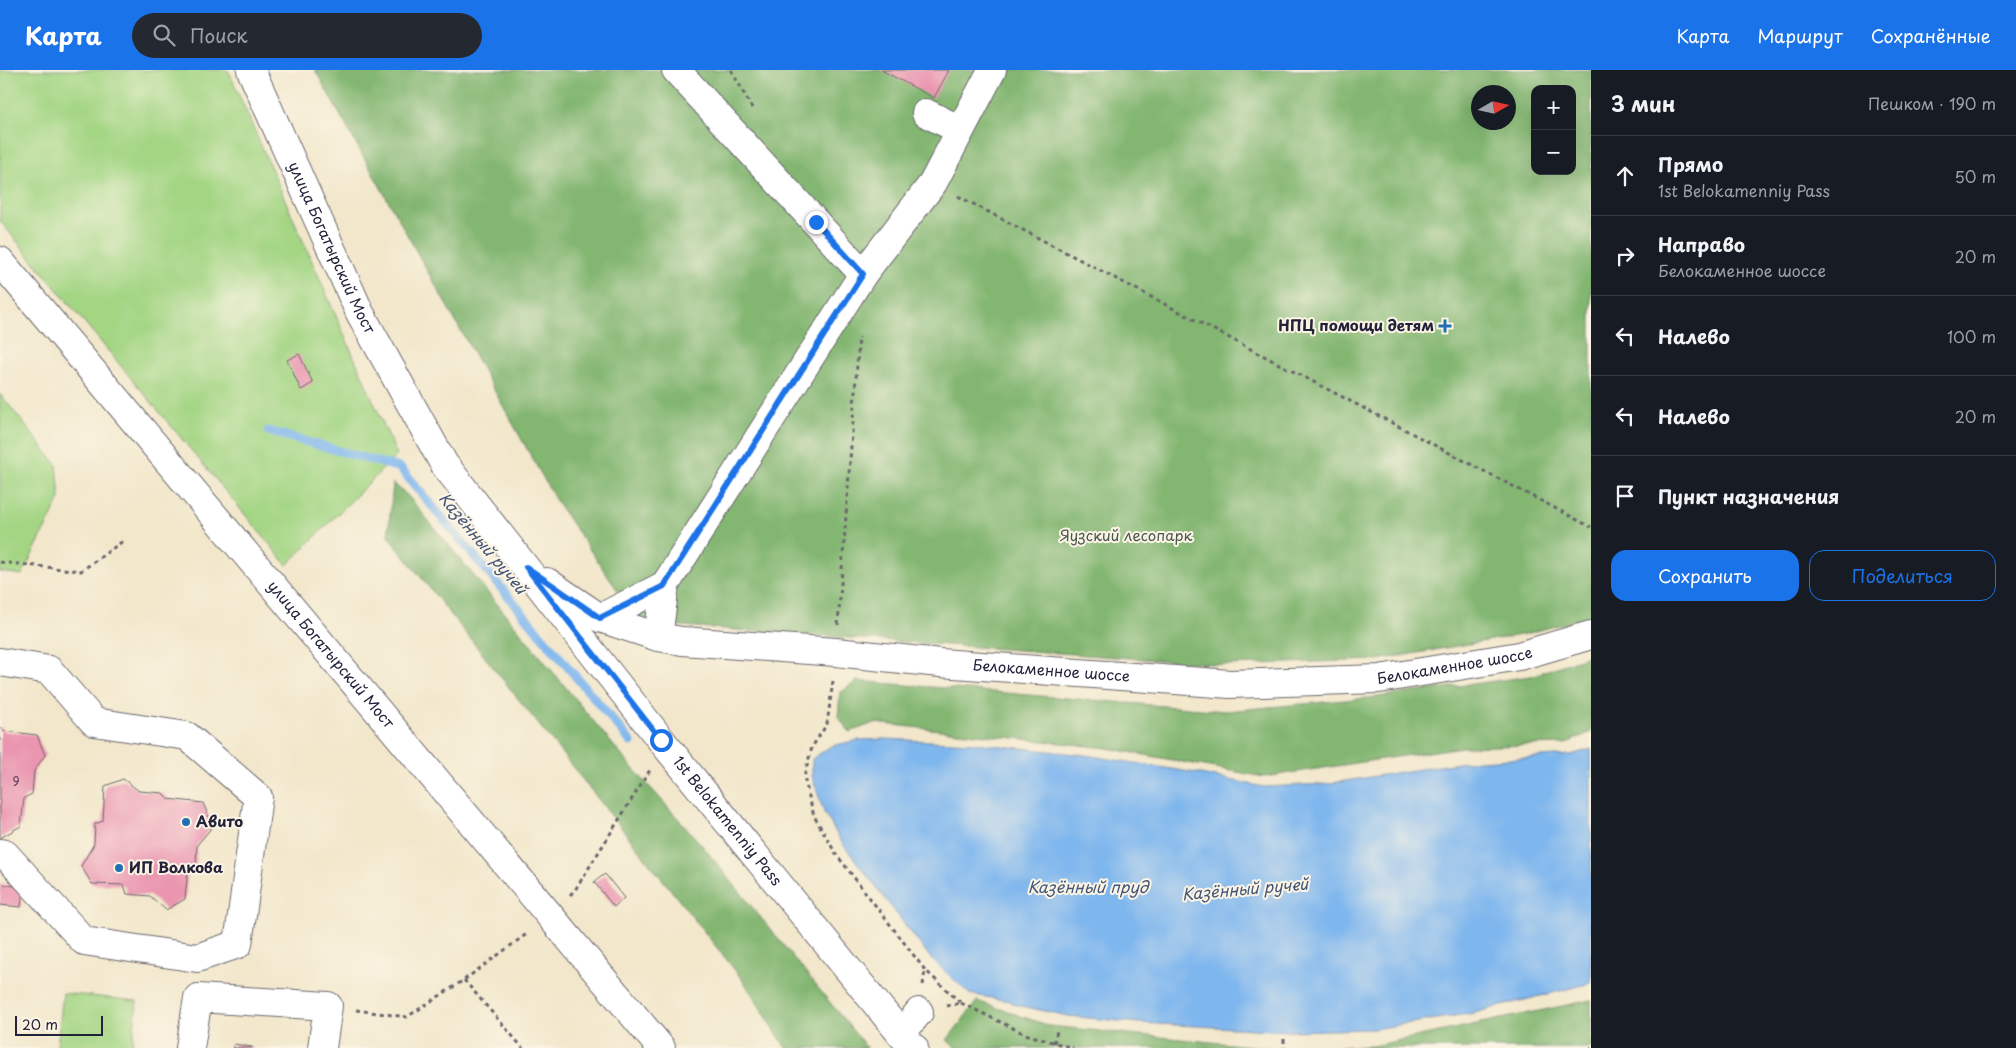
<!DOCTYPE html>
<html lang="ru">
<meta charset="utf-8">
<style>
:root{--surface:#171b24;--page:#242831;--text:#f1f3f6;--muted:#9ea1a6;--line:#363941;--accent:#1a73e8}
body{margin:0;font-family:"Playpen Sans",sans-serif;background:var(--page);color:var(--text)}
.controls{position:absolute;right:15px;top:15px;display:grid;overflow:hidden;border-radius:10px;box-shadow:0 5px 20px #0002}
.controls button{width:45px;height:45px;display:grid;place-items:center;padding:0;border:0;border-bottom:1px solid var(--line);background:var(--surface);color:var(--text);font:25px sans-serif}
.compass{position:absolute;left:1471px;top:15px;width:45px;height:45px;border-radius:50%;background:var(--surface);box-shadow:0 5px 20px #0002;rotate:81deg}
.scale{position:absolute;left:15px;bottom:12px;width:88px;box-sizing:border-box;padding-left:5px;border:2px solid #22223b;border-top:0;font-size:14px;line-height:18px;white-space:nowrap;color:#22223b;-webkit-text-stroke:4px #fcf5e5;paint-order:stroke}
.stop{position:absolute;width:15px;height:15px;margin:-11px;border:4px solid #1a73e8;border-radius:50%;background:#fff}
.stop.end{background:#1a73e8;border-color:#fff;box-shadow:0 1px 5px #0008}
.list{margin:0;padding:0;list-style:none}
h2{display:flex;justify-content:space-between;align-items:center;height:65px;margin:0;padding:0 20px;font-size:21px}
h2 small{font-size:16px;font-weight:400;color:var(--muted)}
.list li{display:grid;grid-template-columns:32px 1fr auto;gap:15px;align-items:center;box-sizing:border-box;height:80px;padding:0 20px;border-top:1px solid var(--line)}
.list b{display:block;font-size:19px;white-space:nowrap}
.list p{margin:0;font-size:16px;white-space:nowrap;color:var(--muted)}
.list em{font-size:16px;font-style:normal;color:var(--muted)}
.actions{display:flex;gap:10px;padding:15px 20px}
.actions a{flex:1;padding:11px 0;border:1px solid var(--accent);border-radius:15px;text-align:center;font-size:18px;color:var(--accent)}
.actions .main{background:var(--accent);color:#fff}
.icon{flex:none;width:28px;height:28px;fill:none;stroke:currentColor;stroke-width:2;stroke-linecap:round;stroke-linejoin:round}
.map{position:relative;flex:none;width:1591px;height:978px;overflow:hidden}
header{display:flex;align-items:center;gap:30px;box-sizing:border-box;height:70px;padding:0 25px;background:var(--accent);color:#fff}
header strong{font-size:24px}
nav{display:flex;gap:28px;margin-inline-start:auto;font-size:18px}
.search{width:350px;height:45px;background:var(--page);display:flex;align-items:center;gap:12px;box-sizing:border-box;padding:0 18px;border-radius:28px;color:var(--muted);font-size:19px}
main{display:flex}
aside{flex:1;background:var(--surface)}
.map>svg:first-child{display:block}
.green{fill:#a3d583;stroke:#627c5f}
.forest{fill:#82b671;stroke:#526c56;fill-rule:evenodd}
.water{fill:#7eb6ee;stroke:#506c94}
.pier{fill:#f2e7cb}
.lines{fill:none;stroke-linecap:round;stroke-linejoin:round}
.stream{stroke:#7eb6ee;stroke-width:9}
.building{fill:#ea96b0}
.minor-casing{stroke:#6b676d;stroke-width:30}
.path{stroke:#6b676d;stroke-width:3;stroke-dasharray:4 4;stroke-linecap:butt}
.minor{stroke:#fff;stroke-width:28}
.route{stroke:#1a73e8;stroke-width:6}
.poi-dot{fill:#1f6fb2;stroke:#fcf5e5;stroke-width:2}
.labels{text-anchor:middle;stroke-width:4;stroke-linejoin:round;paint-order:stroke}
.number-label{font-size:12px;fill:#543f58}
.street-label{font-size:15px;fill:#22223b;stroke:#fcf5e5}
.poi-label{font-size:15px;font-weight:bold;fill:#22223b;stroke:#fcf5e5;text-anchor:start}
.park-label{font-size:15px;fill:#495851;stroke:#fcf5e5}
.water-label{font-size:16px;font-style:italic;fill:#42567a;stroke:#fcf5e5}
</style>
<header>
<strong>Карта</strong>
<div class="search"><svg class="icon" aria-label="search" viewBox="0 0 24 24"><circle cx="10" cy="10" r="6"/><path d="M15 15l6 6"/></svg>Поиск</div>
<nav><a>Карта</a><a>Маршрут</a><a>Сохранённые</a></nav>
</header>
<main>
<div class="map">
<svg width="1591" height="978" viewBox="0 0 1591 978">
<rect width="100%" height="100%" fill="#fcf5e5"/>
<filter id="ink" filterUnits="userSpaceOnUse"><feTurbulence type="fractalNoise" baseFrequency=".02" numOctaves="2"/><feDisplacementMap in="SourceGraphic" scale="10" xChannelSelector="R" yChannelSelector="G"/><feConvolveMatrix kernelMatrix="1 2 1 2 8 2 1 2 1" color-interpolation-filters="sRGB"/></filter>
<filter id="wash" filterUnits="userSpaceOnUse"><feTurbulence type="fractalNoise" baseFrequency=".0096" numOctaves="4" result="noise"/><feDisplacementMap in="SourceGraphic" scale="20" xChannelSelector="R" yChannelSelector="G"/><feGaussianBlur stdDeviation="1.12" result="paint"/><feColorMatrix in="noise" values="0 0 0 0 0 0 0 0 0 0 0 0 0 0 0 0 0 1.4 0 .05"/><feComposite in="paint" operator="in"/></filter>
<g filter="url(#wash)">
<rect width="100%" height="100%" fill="#f2e7cb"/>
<!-- green -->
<g class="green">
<polygon points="0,0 228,0 397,385 287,495 0,151"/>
<polygon points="0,324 57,395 60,429 22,505 0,502"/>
<polygon points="63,923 137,931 132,978 57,978"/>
</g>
<!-- forest -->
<g class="forest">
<path d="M315,0h1276v546l-65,18 -149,26 -150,5 -587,-42 -85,-124zM1535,19h37v82h-37zM1478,22h30v30h-30z"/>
<polygon points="393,413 409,427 623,687 700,773 867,978 786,978 742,909 388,466"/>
<polygon points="1591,585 1591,662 1565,674 1462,677 1264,707 1107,678 874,653 850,662 838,647 840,623 857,611 1226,641 1378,627 1531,606"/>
<polygon points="1591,930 1591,978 1316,978 1372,976"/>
<polygon points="977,931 1050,956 1271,978 956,978 947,970"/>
</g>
<!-- water -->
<polygon class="water" points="885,669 974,673 1085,685 1196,703 1264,717 1326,714 1464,692 1571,685 1591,679 1591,913 1474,943 1374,959 1290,961 1139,953 1068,946 1016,935 1009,931 969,924 933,891 842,773 824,742 812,706 812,689 831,676 859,670"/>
<!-- pier -->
<polygon class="pier" points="933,891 969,924 968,926 931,892"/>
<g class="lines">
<!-- stream -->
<polyline class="stream" points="268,361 400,398 631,672"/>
</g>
<g id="blocks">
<!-- building -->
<g class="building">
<polygon points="881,0 949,0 934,28"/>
<polygon points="299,284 313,313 301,320 287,290"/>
<polygon points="0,656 4,661 37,665 45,685 34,701 32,724 24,728 21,756 0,768"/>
<polygon points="123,709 139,721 163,723 168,729 203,733 213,756 197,775 196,795 188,799 185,829 166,840 150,826 127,824 124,815 92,814 81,796 94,774 95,754 103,751 105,716"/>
<polygon points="605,804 624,828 614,837 594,812"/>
<polygon points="0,814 23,817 21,837 0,835"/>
<polygon points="234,974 252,977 252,978 233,978"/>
</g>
</g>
</g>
<g filter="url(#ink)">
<use href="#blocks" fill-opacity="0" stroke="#6b676d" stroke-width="1"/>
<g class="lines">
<!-- minor casing -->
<g class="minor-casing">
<g id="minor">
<path id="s1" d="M251,0l109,243 84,151 217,276 240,294 13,14"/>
<polyline points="676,0 863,204"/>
<polyline points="926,43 960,60"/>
<path id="s2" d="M0,191l661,787"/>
<path id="s3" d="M547,512l53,36 58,19 24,4 154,11 104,11 290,21 149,-5 140,-23 72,-21"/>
<polyline points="600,548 665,515"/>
<polyline points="658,567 665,515 863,204 933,113 992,0"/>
<polyline points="0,592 49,600 94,652 187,666 258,727 238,874 197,888 84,871 5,784 0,783"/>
<polyline points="901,964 919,942"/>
<polyline points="190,978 198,928 328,936 322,978"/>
</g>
</g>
<!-- path -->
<g class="path">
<polyline points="731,0 752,38"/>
<polyline points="958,126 1591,457"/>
<polyline points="0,492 81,501 123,471"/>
<polyline points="838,555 859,267"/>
<polyline points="833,611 827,654 812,677 804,707 814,746 836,784 925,900 961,933 947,936"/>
<polyline points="570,825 575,820 650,700"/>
<polyline points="464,910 523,978"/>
<polyline points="923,915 925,900"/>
<polyline points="961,933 1025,964 1073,978"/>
<polyline points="356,940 407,947 464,910 528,863"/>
<polyline points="1284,969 1284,978"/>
<polyline points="1054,973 1057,961"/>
<polyline points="1590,978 1591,978"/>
</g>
<!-- minor -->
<use href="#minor" class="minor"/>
</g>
</g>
<g class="lines" filter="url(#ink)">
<!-- route -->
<polyline class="route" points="661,670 526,497 600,548 664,516 863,204 816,152"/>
</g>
<!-- markers -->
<g class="poi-dot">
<path d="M1442.5 248.5h5v5h5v5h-5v5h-5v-5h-5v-5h5z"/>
<circle cx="186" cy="752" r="5"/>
<circle cx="119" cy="798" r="5"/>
</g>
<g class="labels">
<!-- number labels -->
<g class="number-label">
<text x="16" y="716">9</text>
</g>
<!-- street labels -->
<g class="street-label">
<text dy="5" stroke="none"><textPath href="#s1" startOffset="195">улица Богатырский Мост</textPath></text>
<text dy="5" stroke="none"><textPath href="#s2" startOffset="514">улица Богатырский Мост</textPath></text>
<text dy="5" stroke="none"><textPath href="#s3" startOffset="925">Белокаменное шоссе</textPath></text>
<text dy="5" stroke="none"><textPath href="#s3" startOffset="520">Белокаменное шоссе</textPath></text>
<text dy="5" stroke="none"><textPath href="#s1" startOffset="895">1st Belokamenniy Pass</textPath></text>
</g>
<!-- poi labels -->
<g class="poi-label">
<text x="1434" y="261" text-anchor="end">НПЦ помощи детям</text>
<text x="196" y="757">Авито</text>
<text x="129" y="803">ИП Волкова</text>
</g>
<!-- park labels -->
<g class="park-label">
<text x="1126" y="471">Яузский лесопарк</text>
</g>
<!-- water labels -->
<g class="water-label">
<text transform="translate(483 473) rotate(50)" y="6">Казённый ручей</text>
<text x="1088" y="823">Казённый пруд</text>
<text transform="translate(1245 819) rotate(-5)" y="6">Казённый ручей</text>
</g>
</g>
</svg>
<div class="controls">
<button>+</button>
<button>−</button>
</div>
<svg class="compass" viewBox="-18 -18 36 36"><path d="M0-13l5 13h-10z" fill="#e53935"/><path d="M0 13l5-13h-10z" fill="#9ea1a6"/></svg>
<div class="scale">20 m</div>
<div class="stop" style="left:661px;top:670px"></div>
<div class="stop end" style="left:816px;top:152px"></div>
</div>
<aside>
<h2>3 мин<small>Пешком · 190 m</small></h2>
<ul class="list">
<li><svg class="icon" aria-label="ahead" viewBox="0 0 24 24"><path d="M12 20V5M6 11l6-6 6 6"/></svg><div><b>Прямо</b><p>1st Belokamenniy Pass</p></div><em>50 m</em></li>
<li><svg class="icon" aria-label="right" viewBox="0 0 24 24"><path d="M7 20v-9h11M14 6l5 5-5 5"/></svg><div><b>Направо</b><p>Белокаменное шоссе</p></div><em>20 m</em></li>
<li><svg class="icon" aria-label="left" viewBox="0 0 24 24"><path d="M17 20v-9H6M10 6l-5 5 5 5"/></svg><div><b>Налево</b></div><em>100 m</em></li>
<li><svg class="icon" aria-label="left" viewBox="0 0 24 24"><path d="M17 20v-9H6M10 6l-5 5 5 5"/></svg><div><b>Налево</b></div><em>20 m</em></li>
<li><svg class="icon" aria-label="arrive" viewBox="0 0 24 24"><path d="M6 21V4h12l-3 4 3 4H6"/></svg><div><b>Пункт назначения</b></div></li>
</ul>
<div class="actions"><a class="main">Сохранить</a><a>Поделиться</a></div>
</aside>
</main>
